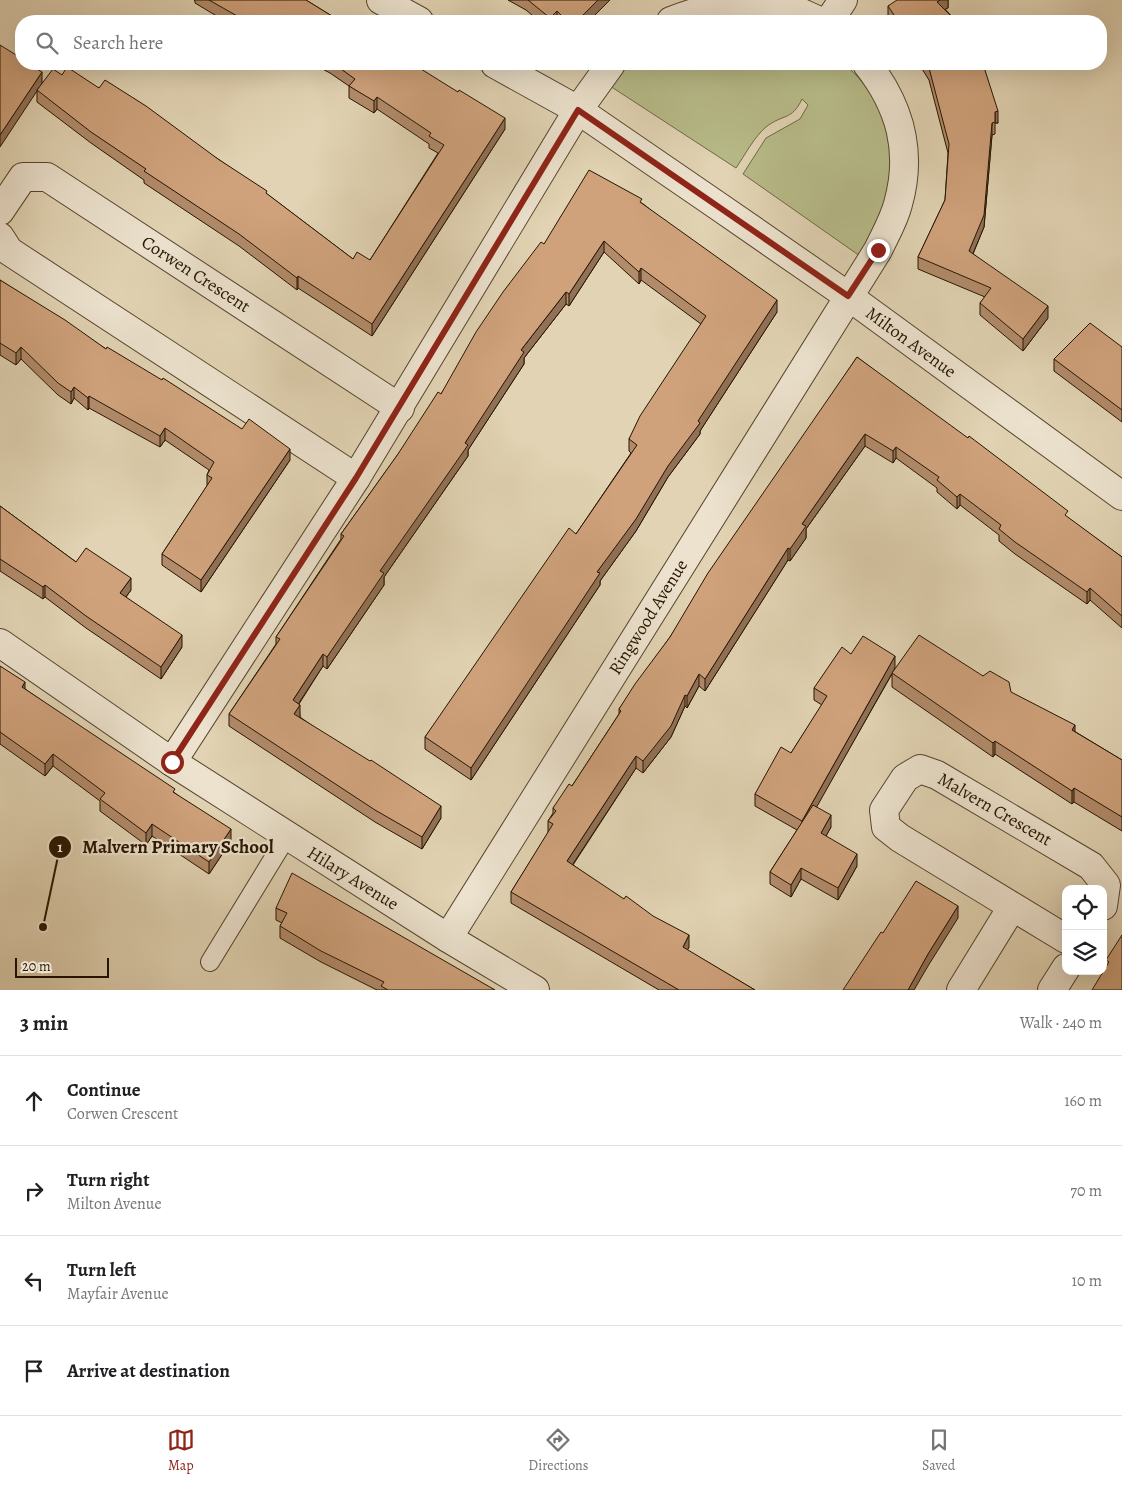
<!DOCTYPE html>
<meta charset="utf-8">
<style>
:root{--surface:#fff;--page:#f6f6f6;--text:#202124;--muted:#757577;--line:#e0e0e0;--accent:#8f2418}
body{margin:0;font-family:Alegreya,serif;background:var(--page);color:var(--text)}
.controls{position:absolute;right:15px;bottom:15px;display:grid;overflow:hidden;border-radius:10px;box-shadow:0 5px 20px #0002}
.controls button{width:45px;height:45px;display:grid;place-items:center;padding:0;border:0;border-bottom:1px solid var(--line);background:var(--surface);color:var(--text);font:25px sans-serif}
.scale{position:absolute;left:15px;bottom:12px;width:94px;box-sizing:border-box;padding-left:5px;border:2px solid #261500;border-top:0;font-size:14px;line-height:18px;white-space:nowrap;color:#261500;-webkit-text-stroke:4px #ece2ce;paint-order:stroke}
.stop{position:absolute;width:15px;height:15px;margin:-11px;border:4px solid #8f2418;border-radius:50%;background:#fff}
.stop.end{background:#8f2418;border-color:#fff;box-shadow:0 1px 5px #0008}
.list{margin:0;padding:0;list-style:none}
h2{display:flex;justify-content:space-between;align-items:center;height:65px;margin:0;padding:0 20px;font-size:21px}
h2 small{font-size:16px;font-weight:400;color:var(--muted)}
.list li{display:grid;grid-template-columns:32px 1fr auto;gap:15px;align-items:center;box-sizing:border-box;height:90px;padding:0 20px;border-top:1px solid var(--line)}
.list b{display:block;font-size:19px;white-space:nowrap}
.list p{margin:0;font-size:16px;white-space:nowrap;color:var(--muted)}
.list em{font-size:16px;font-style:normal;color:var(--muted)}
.icon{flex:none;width:28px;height:28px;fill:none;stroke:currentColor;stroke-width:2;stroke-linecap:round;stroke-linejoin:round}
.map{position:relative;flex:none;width:1122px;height:990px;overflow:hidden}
.search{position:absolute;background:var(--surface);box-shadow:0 5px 20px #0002;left:15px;right:15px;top:15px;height:55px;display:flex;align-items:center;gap:12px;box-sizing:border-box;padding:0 18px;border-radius:20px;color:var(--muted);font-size:19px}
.sheet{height:425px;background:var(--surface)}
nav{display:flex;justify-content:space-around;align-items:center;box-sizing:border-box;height:70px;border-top:1px solid var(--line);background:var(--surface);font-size:14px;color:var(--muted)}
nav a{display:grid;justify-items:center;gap:2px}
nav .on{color:var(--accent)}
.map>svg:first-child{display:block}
.green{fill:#b7bb89;stroke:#6e6844}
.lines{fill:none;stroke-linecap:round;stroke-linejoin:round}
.lane-casing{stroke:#55442d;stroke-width:20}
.street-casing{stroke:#55442d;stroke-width:30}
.lane{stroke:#ece2ce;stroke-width:18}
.street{stroke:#ece2ce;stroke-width:28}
.wall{fill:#b28b6b;stroke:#261500}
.shaded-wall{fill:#917157;stroke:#261500}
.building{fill:#cfa27c;stroke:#261500}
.route{stroke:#8f2418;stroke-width:6}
.labels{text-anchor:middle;stroke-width:4.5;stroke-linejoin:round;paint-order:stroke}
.street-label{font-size:18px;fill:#261500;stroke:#ece2ce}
.leader{fill:none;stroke:#261500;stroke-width:2}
.callout-dot{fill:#261500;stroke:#ece2ce;stroke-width:2}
.mark-label{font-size:15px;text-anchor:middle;font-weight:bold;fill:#fff}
.callout-label{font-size:19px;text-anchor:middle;font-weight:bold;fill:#261500;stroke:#ece2ce;stroke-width:4.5;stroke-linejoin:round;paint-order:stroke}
</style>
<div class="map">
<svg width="1122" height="990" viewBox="0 0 1122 990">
<rect width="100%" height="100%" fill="#e1d3b3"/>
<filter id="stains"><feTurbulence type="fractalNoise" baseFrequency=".004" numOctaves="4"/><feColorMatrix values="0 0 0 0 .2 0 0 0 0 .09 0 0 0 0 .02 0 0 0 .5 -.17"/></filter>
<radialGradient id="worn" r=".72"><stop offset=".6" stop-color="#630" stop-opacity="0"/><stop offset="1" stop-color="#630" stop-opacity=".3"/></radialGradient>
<!-- green -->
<path class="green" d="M629,64h215c44,36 56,90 40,145 -4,16 -16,32 -24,47l-117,-82 23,-36 34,-19 8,-14 -6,-6c-10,22 -20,15 -36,28 -12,10 -21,28 -30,41l-126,-82z"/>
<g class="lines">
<!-- lane casing -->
<g class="lane-casing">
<polyline id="lane" points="210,962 287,836"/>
</g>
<!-- street casing -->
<g class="street-casing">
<g id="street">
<polyline points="381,0 419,21"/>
<path d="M671,21c33,-13 70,-21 106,-17 14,2 29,12 43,17"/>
<polyline points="829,21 843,0"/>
<polyline points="495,64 578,110 718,206 848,296 1122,496"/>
<polyline points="0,211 23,177 47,177 400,408"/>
<polyline points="0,237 9,251 356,478"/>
<polyline points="0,643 172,762 448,938 535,990"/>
<polyline points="172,762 356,478 578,110 611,64"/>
<path d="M448,938l430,-688c7,-15 16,-30 20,-46 15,-53 2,-98 -31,-140"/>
<polyline points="1066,939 900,838 886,827 884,810 905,778 920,769 937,775 1091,866 1106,885 1103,906"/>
<polyline points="961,990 1012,907"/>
<polyline points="1052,990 1066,968"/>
</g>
</g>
<!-- lane -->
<use href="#lane" class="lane"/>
<!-- street -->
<use href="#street" class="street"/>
</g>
<!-- wall -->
<g class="wall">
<polygon points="194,0 306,0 340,21 225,21 195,3 195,1"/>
<polygon points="508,0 610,0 589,21 539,21 526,10"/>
<polygon points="948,0 948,8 945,9 956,21 891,21 888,17 888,6"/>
<polygon points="0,45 42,83 62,75 99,88 218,159 267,194 353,259 370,260 438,153 429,148 429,144 377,109 374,113 349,98 349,86 330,73 313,64 413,64 505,129 372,336 298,288 297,290 239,246 144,183 144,180 91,143 37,102 37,91"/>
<polygon points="291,64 302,64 299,69"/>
<polygon points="919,64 983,64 998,123 995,123 995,134 992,135 984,227 973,254 1048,318 1023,351 980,315 980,303 985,297 918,269 918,257 945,200 948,153 929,80"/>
<polygon points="642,203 777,312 700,431 700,434 668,477 636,531 600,581 600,585 471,780 425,749 425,737 576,534 631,453 629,451 629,439 701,324 641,280 639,284 604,252 569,306 566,304 524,358 524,364 468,450 468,456 384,577 384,585 327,669 323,666 299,704 300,717 441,818 422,849 375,822 229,726 229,714 276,644 276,637 341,539 341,534 441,394 544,244"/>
<polygon points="0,280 106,349 290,460 201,592 162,565 162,554 207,486 207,475 209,470 165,440 160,447 89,408 88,410 74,398 71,404 58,395 21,359 16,365 0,355"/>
<polygon points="1122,347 1122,422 1054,371 1054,359"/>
<polygon points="857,357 1068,518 1122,557 1122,628 1090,600 1087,604 1015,554 999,541 999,535 960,505 957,509 937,492 937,488 896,458 893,463 865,446 806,529 806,538 790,561 788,560 705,691 699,686 687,708 685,706 671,737 643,773 636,768 573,865 689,947 687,950 755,990 659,990 511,903 511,892 548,833 548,821 553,813 553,808 572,786 619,714 619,709 670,637"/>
<polygon points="0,506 76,562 131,590 126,597 182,647 161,679 86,628 45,597 43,599 0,571"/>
<polygon points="851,654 895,668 892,673 983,676 1112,754 1122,760 1122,831 1074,802 1072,804 995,754 993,757 892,687 892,674 816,807 831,827 826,836 857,866 838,900 801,879 791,897 770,884 770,872 797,830 755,806 755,794 791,753 822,705 814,700 814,688"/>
<polygon points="0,666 25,689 175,793 231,841 209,874 152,836 146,845 100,811 100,801 53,766 45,776 0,744"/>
<polygon points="276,908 495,990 377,990 321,962 280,938 280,926 282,923 276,920"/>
</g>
<!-- shaded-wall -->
<g class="shaded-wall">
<polygon points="598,0 610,0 589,21 577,21"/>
<polygon points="940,0 948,0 948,8 937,13 937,2"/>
<polygon points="557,11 557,21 550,21 550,18"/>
<polygon points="42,72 42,84 37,90 37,91 0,147 0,135"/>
<polygon points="377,97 377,109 374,113 374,101"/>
<polygon points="998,111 998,123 995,123 995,112"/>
<polygon points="505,118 505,129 372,336 372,324"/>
<polygon points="992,123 992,135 984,227 969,263 969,251"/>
<polygon points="604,241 604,252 569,306 569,294"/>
<polygon points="641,268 641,280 639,284 639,272"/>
<polygon points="298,276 298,288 297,290 297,278"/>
<polygon points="566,292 566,304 524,358 524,364 468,450 468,456 384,577 384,585 327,669 327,657 380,571 465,443 521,350"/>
<polygon points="777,300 777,312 700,431 700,434 668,477 636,531 600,581 600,585 471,780 471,768 597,572"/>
<polygon points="1048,306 1048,318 1023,351 1023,339"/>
<polygon points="21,347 21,359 16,365 16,353"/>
<polygon points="74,387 74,398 71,404 71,392"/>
<polygon points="89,396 89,408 88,410 88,398"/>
<polygon points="165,428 165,440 160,447 160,436"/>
<polygon points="865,434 865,446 806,529 806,538 790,561 790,549 802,524"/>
<polygon points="896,447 896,458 893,463 893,451"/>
<polygon points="290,449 290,460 201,592 201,580"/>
<polygon points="960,494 960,505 957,509 957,497"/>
<polygon points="788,548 788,560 705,691 705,679"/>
<polygon points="131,578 131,590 120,605 120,593"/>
<polygon points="45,585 45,597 43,599 43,587"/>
<polygon points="1090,588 1090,600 1087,604 1087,592"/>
<polygon points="182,635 182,647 161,679 161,667"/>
<polygon points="323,654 323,666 293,712 293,700"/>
<polygon points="895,656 895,668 802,833 802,821"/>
<polygon points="699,674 699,686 687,708 687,696"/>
<polygon points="25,682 25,694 22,687"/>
<polygon points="685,695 685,706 671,737 643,773 643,761"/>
<polygon points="300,705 300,717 294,725 294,714"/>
<polygon points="1075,725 1075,738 1072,730"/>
<polygon points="995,741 995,754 993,757 993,743"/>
<polygon points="53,754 53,766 45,776 45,764"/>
<polygon points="636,756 636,768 567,873 567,861"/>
<polygon points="1074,788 1074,802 1072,804 1072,791"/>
<polygon points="441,806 441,818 422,849 422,837"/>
<polygon points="831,815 831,827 821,845 821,833"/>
<polygon points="152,824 152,836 146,845 146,833"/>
<polygon points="231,829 231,841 209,874 209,862"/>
<polygon points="857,854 857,866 838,900 838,888"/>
<polygon points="801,868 801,879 791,897 791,885"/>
<polygon points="958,906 958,918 928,966 914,990 908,990 928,954"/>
<polygon points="689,935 689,947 683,959 683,947"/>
</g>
<!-- building -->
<g class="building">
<polygon points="209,0 306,0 340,21 246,21"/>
<polygon points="528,0 598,0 577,21 567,21 557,11 550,18"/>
<polygon points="897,0 940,0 937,2 956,21 898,21 888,6"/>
<polygon points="0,45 21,58 21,64 29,64 42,72 0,135"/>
<polygon points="334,64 413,64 458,92 459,90 505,118 372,324 298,276 297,278 239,234 144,171 146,169 91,132 37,90 53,69 62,75 67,67 99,88 105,80 146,106 218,159 267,191 266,193 353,259 357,252 370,260 444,145 429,136 431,133 377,97 374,101 349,86 355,79"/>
<polygon points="927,64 983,64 998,111 995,112 995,122 992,123 984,215 969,251 1048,306 1023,339 980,303 991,288 918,257 945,200 949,144 929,68"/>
<polygon points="589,170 642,199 640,202 777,300 698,421 700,423 668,466 636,519 597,572 600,573 471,768 425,737 569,528 576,534 637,445 629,439 640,416 706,316 641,268 639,272 604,241 569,294 566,292 521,350 524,352 465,443 468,445 380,571 384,573 327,657 323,654 293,700 300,705 294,714 370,761 371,760 441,806 422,837 375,810 229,714 280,639 276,637 344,536 341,534 398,454 438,392 441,394 476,332 503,292 541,242 544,244"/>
<polygon points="0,280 65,320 106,349 107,347 162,380 163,378 242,429 249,419 290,449 201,580 162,554 212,478 207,475 214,462 165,428 160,436 89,396 88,398 74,387 71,392 58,383 21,347 16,353 0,343"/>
<polygon points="1090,323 1122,347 1122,410 1054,359"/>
<polygon points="857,357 968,438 969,436 1068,511 1065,515 1122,557 1122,616 1090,588 1087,592 1015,542 999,529 1001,525 960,494 957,497 937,480 939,477 896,447 893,451 865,434 802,524 806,526 790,549 788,548 705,679 699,674 687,696 685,695 671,726 643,761 636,756 567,861 624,899 626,896 653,916 689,935 683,947 755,990 679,990 511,892 553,824 548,821 556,811 553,808 569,784 572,786 621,711 619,709 635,684 670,637 708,573"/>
<polygon points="0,506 76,562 86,548 131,578 120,593 182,635 161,667 86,616 45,585 43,587 0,559"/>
<polygon points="919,635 983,676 990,671 1009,682 1011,692 1075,725 1072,730 1122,760 1122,817 1074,788 1072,791 995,741 993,743 892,673"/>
<polygon points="863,636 895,656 802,821 755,794 781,747 791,753 827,696 814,688 842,647 851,654"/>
<polygon points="0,666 25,682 22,687 175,789 173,792 231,829 209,862 152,824 146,833 100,799 105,793 53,754 45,764 0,732"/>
<polygon points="813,805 831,815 821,833 857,854 838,888 801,868 791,885 770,872"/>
<polygon points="292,873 495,990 388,990 381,986 384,982 321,951 280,926 287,913 276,908"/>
<polygon points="916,881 958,906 928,954 908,990 843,990 881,932 883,933"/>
<polygon points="1122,935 1122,990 1092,990 1109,962 1106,960"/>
</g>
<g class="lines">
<!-- route -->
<polyline class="route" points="172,762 356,478 578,110 848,296 878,250"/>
</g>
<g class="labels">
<!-- street labels -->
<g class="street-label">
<text transform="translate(196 274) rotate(33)" y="6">Corwen Crescent</text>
<text transform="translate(911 342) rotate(36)" y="6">Milton Avenue</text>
<text transform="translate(648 617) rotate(-58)" y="6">Ringwood Avenue</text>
<text transform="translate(995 809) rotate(30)" y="6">Malvern Crescent</text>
<text transform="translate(353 878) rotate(32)" y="6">Hilary Avenue</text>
</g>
</g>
<!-- callouts -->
<path class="leader" d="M43 927L60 847"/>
<g class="callout-dot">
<circle cx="43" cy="927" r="5"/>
<circle cx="60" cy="847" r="12"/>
</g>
<g class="mark-label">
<text x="60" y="852">1</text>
</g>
<g class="callout-label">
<text x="178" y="853">Malvern Primary School</text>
</g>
<rect width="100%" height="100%" filter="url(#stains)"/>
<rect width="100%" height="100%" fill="url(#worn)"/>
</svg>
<div class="controls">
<button><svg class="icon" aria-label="locate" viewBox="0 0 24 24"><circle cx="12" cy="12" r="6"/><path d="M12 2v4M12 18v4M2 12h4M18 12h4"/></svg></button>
<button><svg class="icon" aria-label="layers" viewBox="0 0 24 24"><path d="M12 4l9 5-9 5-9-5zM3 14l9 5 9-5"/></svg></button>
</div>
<div class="scale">20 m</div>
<div class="stop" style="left:172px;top:762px"></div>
<div class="stop end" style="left:878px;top:250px"></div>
<div class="search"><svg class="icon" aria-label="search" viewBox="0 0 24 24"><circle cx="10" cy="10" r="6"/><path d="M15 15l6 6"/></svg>Search here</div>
</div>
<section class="sheet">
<h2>3 min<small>Walk · 240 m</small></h2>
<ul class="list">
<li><svg class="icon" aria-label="ahead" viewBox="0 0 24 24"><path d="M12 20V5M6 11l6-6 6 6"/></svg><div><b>Continue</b><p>Corwen Crescent</p></div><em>160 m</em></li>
<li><svg class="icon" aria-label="right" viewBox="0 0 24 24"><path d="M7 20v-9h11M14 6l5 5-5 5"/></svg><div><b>Turn right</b><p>Milton Avenue</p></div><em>70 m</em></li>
<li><svg class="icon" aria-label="left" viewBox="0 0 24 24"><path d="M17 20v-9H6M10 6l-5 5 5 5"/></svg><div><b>Turn left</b><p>Mayfair Avenue</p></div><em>10 m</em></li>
<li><svg class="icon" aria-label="arrive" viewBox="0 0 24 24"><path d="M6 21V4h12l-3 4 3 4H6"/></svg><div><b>Arrive at destination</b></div></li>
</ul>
</section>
<nav>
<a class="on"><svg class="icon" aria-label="map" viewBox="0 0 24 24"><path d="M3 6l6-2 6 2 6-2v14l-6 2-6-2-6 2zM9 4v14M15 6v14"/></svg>Map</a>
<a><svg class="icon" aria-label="directions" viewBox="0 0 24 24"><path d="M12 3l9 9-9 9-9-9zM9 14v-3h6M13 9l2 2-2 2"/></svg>Directions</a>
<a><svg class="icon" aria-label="saved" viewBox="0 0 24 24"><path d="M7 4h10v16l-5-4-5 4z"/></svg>Saved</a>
</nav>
